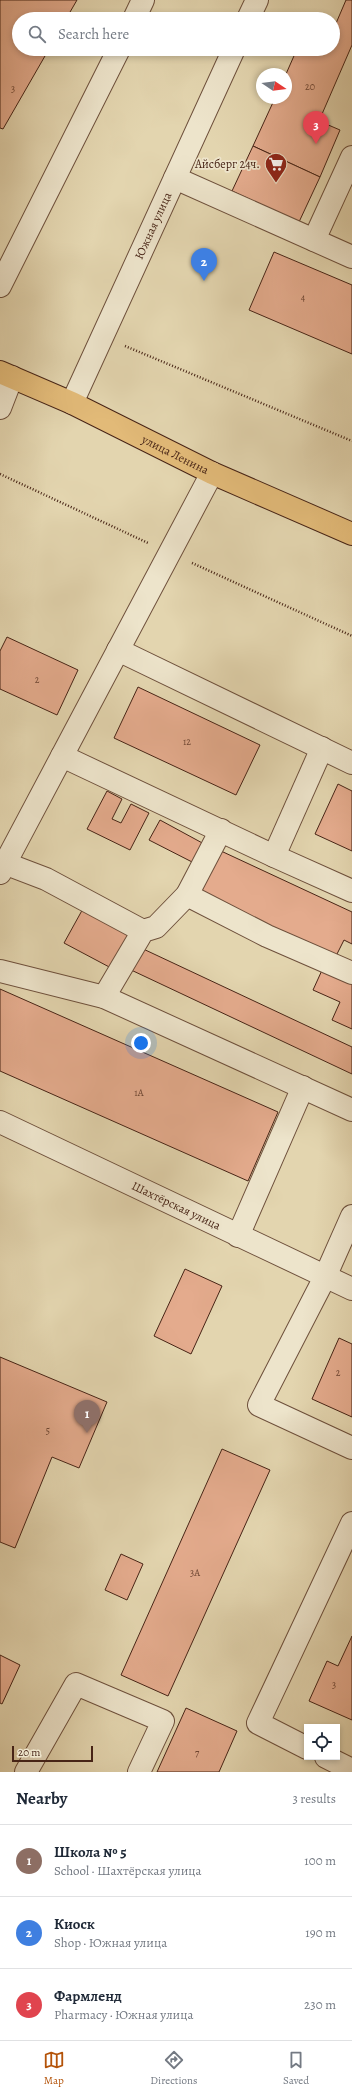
<!DOCTYPE html>
<meta charset="utf-8">
<style>
:root{--surface:#fff;--page:#f6f6f7;--text:#1f2937;--muted:#747a83;--line:#e0e1e3;--accent:#b45309}
body{margin:0;font-family:Alegreya,serif;background:var(--page);color:var(--text)}
.controls{position:absolute;right:12px;bottom:12px;display:grid;overflow:hidden;border-radius:0px;box-shadow:0 2px 6px #0003}
.controls button{width:36px;height:36px;display:grid;place-items:center;padding:0;border:0;border-bottom:1px solid var(--line);background:var(--surface);color:var(--text);font:20px sans-serif}
.compass{position:absolute;left:256px;top:68px;width:36px;height:36px;border-radius:50%;background:var(--surface);box-shadow:0 2px 6px #0003;rotate:103deg}
.scale{position:absolute;left:12px;bottom:10px;width:81px;box-sizing:border-box;padding-left:4px;border:2px solid #472416;border-top:0;font-size:11px;line-height:14px;white-space:nowrap;color:#472416;-webkit-text-stroke:3px #ede4cb;paint-order:stroke}
.you{position:absolute;left:141px;top:1043px;width:14px;height:14px;margin:-10px;border:3px solid #fff;border-radius:50%;background:#1a73e8;box-shadow:0 0 0 6px #1a73e833}
.badge{display:grid;place-items:center;width:26px;height:26px;border-radius:50%;background:var(--accent);color:#fff;font-size:13px;font-weight:700}
.pin{position:absolute;translate:-50% -33px;filter:drop-shadow(0 1px 2px #0008)}
.pin::after{content:'';position:absolute;top:21px;width:14px;height:12px;background:inherit;clip-path:polygon(0 0,100% 0,50% 100%)}
.list{margin:0;padding:0;list-style:none}
h2{display:flex;justify-content:space-between;align-items:center;height:52px;margin:0;padding:0 16px;font-size:17px}
h2 small{font-size:13px;font-weight:400;color:var(--muted)}
.list li{display:grid;grid-template-columns:26px 1fr auto;gap:12px;align-items:center;box-sizing:border-box;height:72px;padding:0 16px;border-top:1px solid var(--line)}
.list b{display:block;font-size:15px;white-space:nowrap}
.list p{margin:0;font-size:13px;white-space:nowrap;color:var(--muted)}
.list em{font-size:13px;font-style:normal;color:var(--muted)}
.icon{flex:none;width:22px;height:22px;fill:none;stroke:currentColor;stroke-width:2;stroke-linecap:round;stroke-linejoin:round}
.map{position:relative;flex:none;width:352px;height:1772px;overflow:hidden}
.search{position:absolute;background:var(--surface);box-shadow:0 2px 6px #0003;left:12px;right:12px;top:12px;height:44px;display:flex;align-items:center;gap:10px;box-sizing:border-box;padding:0 14px;border-radius:22px;color:var(--muted);font-size:15px}
.sheet{height:268px;background:var(--surface)}
nav{display:flex;justify-content:space-around;align-items:center;box-sizing:border-box;height:56px;border-top:1px solid var(--line);background:var(--surface);font-size:11px;color:var(--muted)}
nav a{display:grid;justify-items:center;gap:2px}
nav .on{color:var(--accent)}
.map>svg:first-child{display:block}
.building{fill:#e4ab8d;stroke:#472416}
.lines{fill:none;stroke-linecap:round;stroke-linejoin:round}
.minor-casing{stroke:#6e503c;stroke-width:24}
.major-casing{stroke:#472416;stroke-width:24}
.path{stroke:#472416;stroke-width:2.5;stroke-dasharray:1 2;stroke-linecap:butt}
.minor{stroke:#ede4cb;stroke-width:22}
.major{stroke:#e2ba78;stroke-width:22}
.labels{text-anchor:middle;stroke-width:3.5;stroke-linejoin:round;paint-order:stroke}
.number-label{font-size:10px;fill:#6e4634}
.poi-label{font-size:12px;fill:#472416;stroke:#ede4cb;text-anchor:end}
.street-label{font-size:12px;fill:#472416;stroke:#ede4cb}
</style>
<div class="map">
<svg width="352" height="1772" viewBox="0 0 352 1772">
<rect width="100%" height="100%" fill="#e3d5af"/>
<filter id="stains"><feTurbulence type="fractalNoise" baseFrequency=".005" numOctaves="4"/><feColorMatrix values="0 0 0 0 .2 0 0 0 0 .09 0 0 0 0 .02 0 0 0 .5 -.17"/></filter>
<radialGradient id="worn" r=".72"><stop offset=".6" stop-color="#630" stop-opacity="0"/><stop offset="1" stop-color="#630" stop-opacity=".3"/></radialGradient>
<!-- building -->
<g class="building">
<polygon points="0,0 77,0 66,19 19,19 19,49 49,49 3,129 0,128"/>
<polygon points="346,0 352,0 352,45 319,121 340,130 320,177 253,146 275,98 286,98 286,74 297,49 333,49 333,27 334,28"/>
<polygon points="253,146 320,177 299,222 232,191"/>
<polygon points="274,252 352,285 352,354 249,310"/>
<polygon points="7,637 78,670 57,715 0,689 0,651"/>
<polygon points="138,687 260,745 236,795 114,738"/>
<polygon points="338,784 352,791 352,851 315,834"/>
<polygon points="107,791 122,799 112,819 121,823 131,804 149,813 130,850 87,829"/>
<polygon points="160,820 206,845 196,864 149,840"/>
<polygon points="221,851 352,912 352,944 344,940 336,956 200,894"/>
<polygon points="85,905 133,931 113,969 64,943"/>
<polygon points="139,947 352,1047 352,1074 129,969"/>
<polygon points="323,968 352,981 352,1029 332,1020 340,1002 313,990"/>
<polygon points="0,989 278,1112 248,1181 0,1071"/>
<polygon points="185,1269 222,1286 191,1354 154,1336"/>
<polygon points="339,1338 352,1344 352,1417 312,1399"/>
<polygon points="0,1357 107,1402 79,1468 52,1457 15,1548 0,1542"/>
<polygon points="222,1449 270,1470 168,1696 121,1675"/>
<polygon points="121,1554 143,1564 127,1600 105,1590"/>
<polygon points="352,1636 352,1720 309,1701 327,1661 338,1666"/>
<polygon points="0,1655 20,1665 2,1704 0,1703"/>
<polygon points="186,1708 237,1731 219,1772 157,1772"/>
</g>
<g class="lines">
<!-- minor casing -->
<g class="minor-casing">
<g id="minor">
<polyline points="134,19 143,0"/>
<polyline points="248,19 257,0"/>
<polyline points="175,178 352,257"/>
<polyline points="314,240 352,157"/>
<polyline points="0,286 119,49"/>
<path id="s1" d="M72,403l162,-354"/>
<polyline points="0,408 12,377"/>
<polyline points="118,650 352,763"/>
<polyline points="62,756 274,856 352,891"/>
<polyline points="274,856 322,748"/>
<polyline points="4,863 46,879 143,931"/>
<polyline points="0,873 212,473"/>
<polyline points="187,895 267,936 352,973"/>
<polyline points="0,971 104,997 352,1110"/>
<polyline points="104,997 143,931 156,927 187,895 221,830"/>
<path id="s2" d="M0,1122l352,167"/>
<polyline points="352,1216 325,1277 259,1405 352,1448"/>
<polyline points="238,1236 303,1087"/>
<polyline points="307,1748 258,1723 352,1523"/>
<polyline points="326,1757 352,1770"/>
<polyline points="26,1772 76,1684 163,1721 139,1772"/>
</g>
</g>
<!-- major casing -->
<g class="major-casing">
<g id="major">
<path id="s3" d="M0,372l72,31 140,70 140,61"/>
</g>
</g>
<!-- path -->
<g class="path">
<polyline points="125,346 352,441"/>
<polyline points="0,474 148,543"/>
<polyline points="192,563 352,636"/>
</g>
<!-- minor -->
<use href="#minor" class="minor"/>
<!-- major -->
<use href="#major" class="major"/>
</g>
<!-- icons -->
<defs>
<g id="supermarket-pin" transform="scale(1.15)"><path d="M0 17L-7.5 6A9.5 9.5 0 1 1 7.5 6Z" fill="#8f2418" stroke="#ede4cb"/><path d="M-6-5.5h2.5l.6 2H6L4.5 2H-2.5L-4.4-4H-6ZM-1.5 3.2a1.3 1.3 0 1 0 .1 0ZM3 3.2a1.3 1.3 0 1 0 .1 0Z" fill="#fff"/></g>
</defs>
<g fill-rule="evenodd">
<use href="#supermarket-pin" x="276" y="164"/>
</g>
<g class="labels">
<!-- number labels -->
<g class="number-label">
<text x="310" y="90">20</text>
<text x="13" y="92">3</text>
<text x="303" y="301">4</text>
<text x="37" y="683">2</text>
<text x="187" y="745">12</text>
<text x="139" y="1096">1А</text>
<text x="338" y="1376">2</text>
<text x="48" y="1434">5</text>
<text x="195" y="1576">3А</text>
<text x="334" y="1688">3</text>
<text x="197" y="1756">7</text>
</g>
<!-- poi labels -->
<g class="poi-label">
<text x="260" y="168">Айсберг 24ч.</text>
</g>
<!-- street labels -->
<g class="street-label">
<text dy="4" stroke="none"><textPath href="#s1" startOffset="195">Южная улица</textPath></text>
<text dy="4" stroke="none"><textPath href="#s3" startOffset="194">улица Ленина</textPath></text>
<text dy="4" stroke="none"><textPath href="#s2" startOffset="195">Шахтёрская улица</textPath></text>
</g>
</g>
<rect width="100%" height="100%" filter="url(#stains)"/>
<rect width="100%" height="100%" fill="url(#worn)"/>
</svg>
<div class="controls">
<button><svg class="icon" aria-label="locate" viewBox="0 0 24 24"><circle cx="12" cy="12" r="6"/><path d="M12 2v4M12 18v4M2 12h4M18 12h4"/></svg></button>
</div>
<svg class="compass" viewBox="-18 -18 36 36"><path d="M0-13l5 13h-10z" fill="#e53935"/><path d="M0 13l5-13h-10z" fill="#747a83"/></svg>
<div class="scale">20 m</div>
<div class="you"></div>
<div class="pin badge" style="left:87px;top:1433px;background:#8d6e63">1</div>
<div class="pin badge" style="left:204px;top:281px;background:#3f7fe0">2</div>
<div class="pin badge" style="left:316px;top:144px;background:#e0444e">3</div>
<div class="search"><svg class="icon" aria-label="search" viewBox="0 0 24 24"><circle cx="10" cy="10" r="6"/><path d="M15 15l6 6"/></svg>Search here</div>
</div>
<section class="sheet">
<h2>Nearby<small>3 results</small></h2>
<ul class="list">
<li><span class="badge" style="background:#8d6e63">1</span><div><b>Школа № 5</b><p>School · Шахтёрская улица</p></div><em>100 m</em></li>
<li><span class="badge" style="background:#3f7fe0">2</span><div><b>Киоск</b><p>Shop · Южная улица</p></div><em>190 m</em></li>
<li><span class="badge" style="background:#e0444e">3</span><div><b>Фармленд</b><p>Pharmacy · Южная улица</p></div><em>230 m</em></li>
</ul>
</section>
<nav>
<a class="on"><svg class="icon" aria-label="map" viewBox="0 0 24 24"><path d="M3 6l6-2 6 2 6-2v14l-6 2-6-2-6 2zM9 4v14M15 6v14"/></svg>Map</a>
<a><svg class="icon" aria-label="directions" viewBox="0 0 24 24"><path d="M12 3l9 9-9 9-9-9zM9 14v-3h6M13 9l2 2-2 2"/></svg>Directions</a>
<a><svg class="icon" aria-label="saved" viewBox="0 0 24 24"><path d="M7 4h10v16l-5-4-5 4z"/></svg>Saved</a>
</nav>
